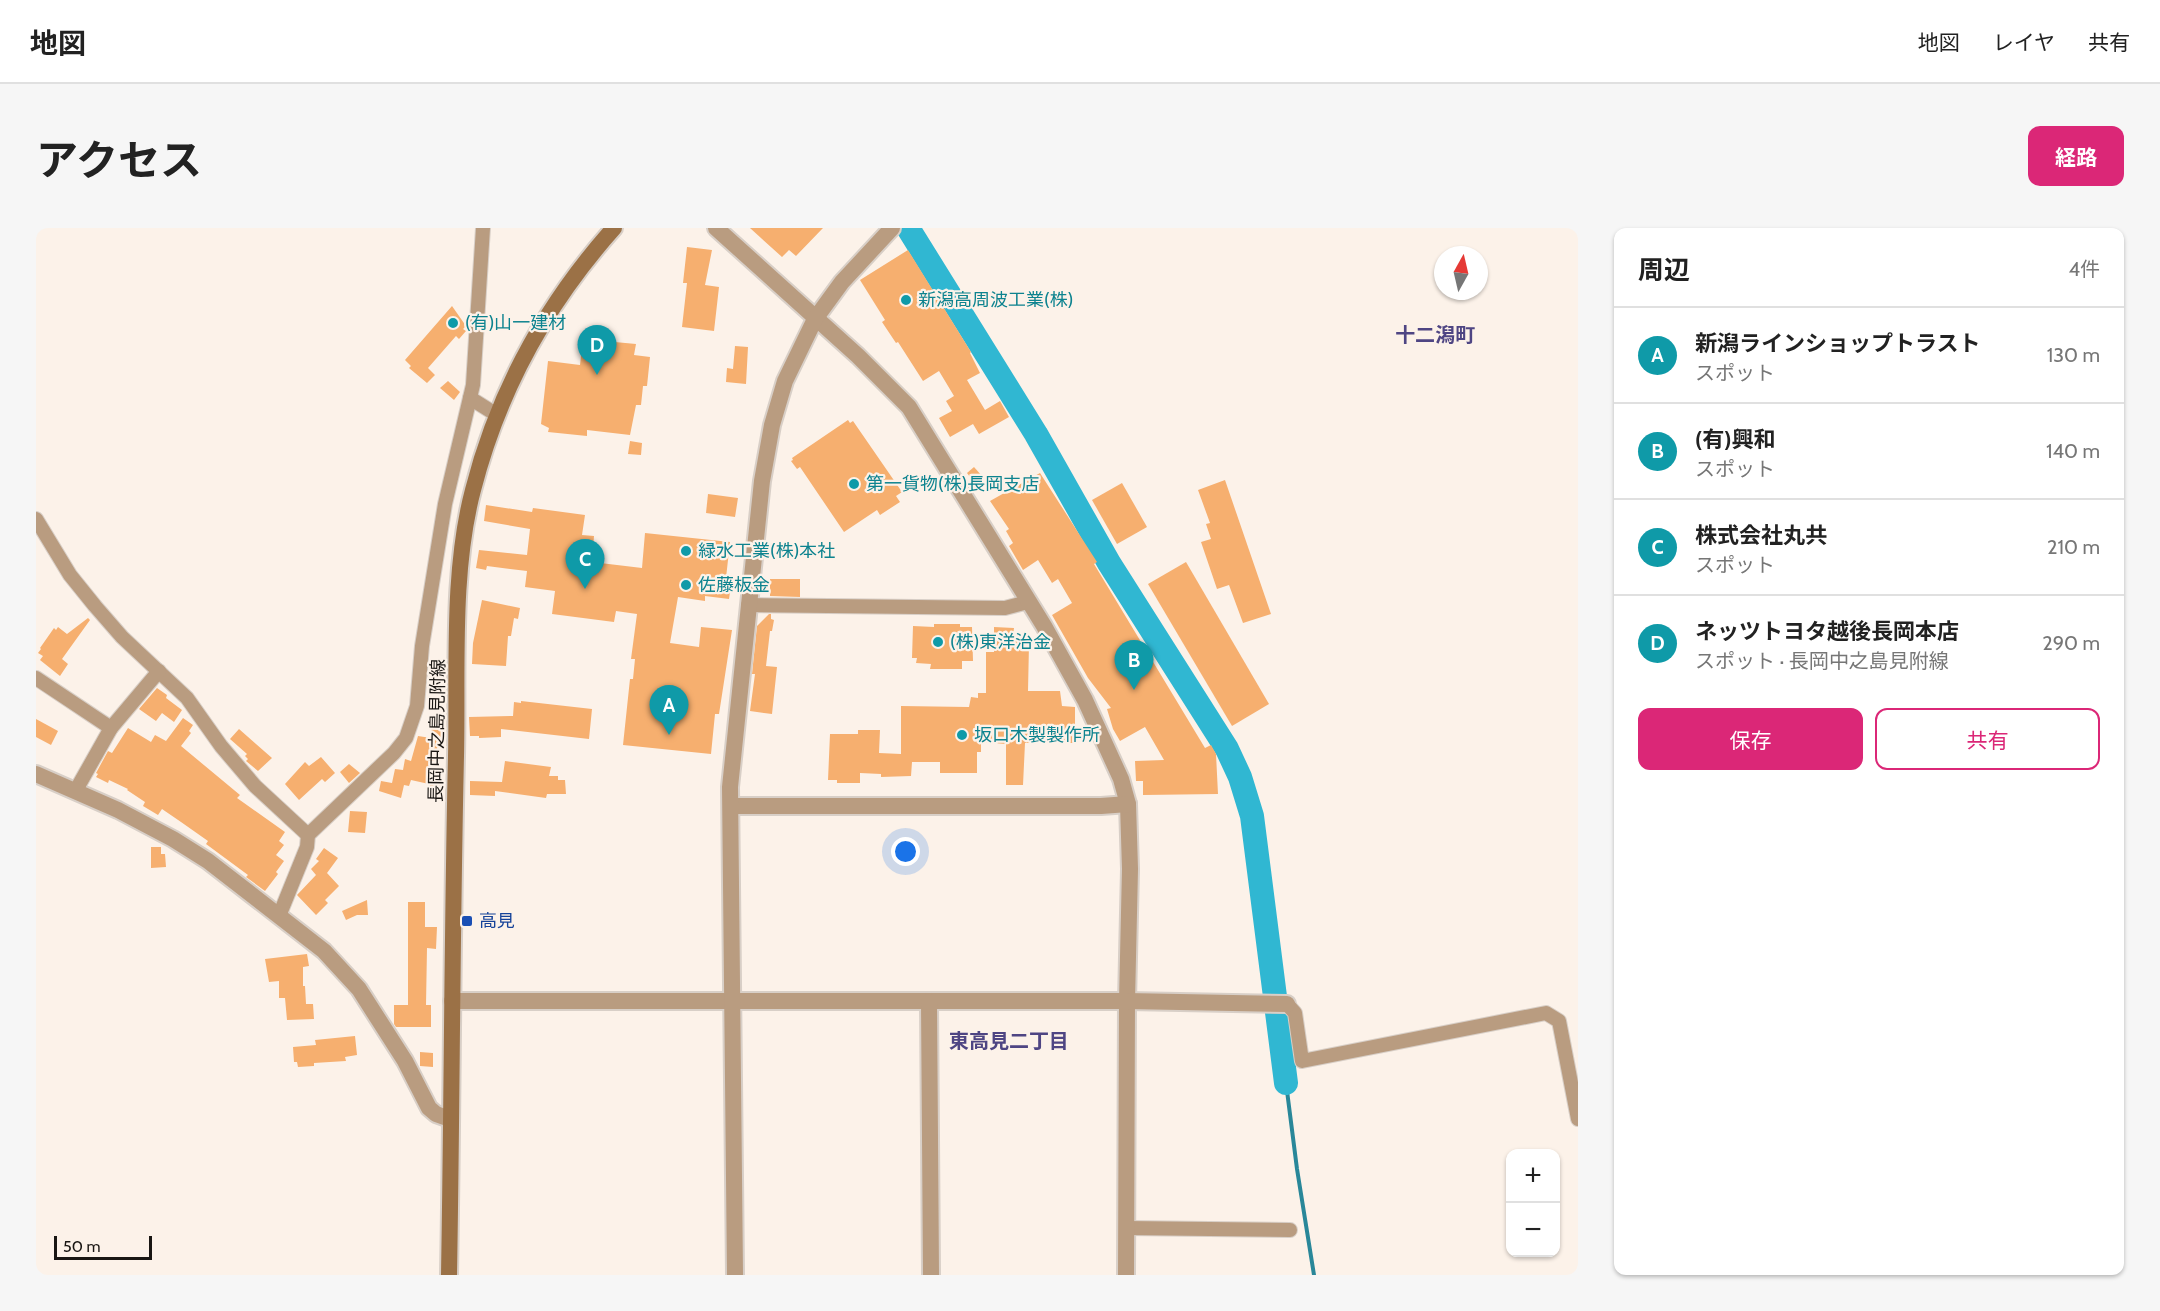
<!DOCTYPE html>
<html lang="ja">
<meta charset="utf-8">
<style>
:root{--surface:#fff;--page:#f6f6f6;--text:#222;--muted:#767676;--line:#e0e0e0;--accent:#db2777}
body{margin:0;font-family:Cabin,"Noto Sans JP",sans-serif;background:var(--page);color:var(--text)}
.controls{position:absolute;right:18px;bottom:18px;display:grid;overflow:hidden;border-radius:12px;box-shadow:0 2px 4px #0004}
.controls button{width:54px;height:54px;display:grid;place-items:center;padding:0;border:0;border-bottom:2px solid var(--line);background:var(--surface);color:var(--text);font:30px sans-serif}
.compass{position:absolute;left:1398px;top:18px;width:54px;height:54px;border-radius:50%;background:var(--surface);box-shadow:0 2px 4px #0004;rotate:8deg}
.scale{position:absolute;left:18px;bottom:15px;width:98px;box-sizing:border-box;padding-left:6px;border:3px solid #191613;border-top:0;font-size:16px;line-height:21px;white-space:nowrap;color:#191613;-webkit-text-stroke:4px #fcf2e9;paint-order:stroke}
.you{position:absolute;left:870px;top:624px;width:21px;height:21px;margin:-15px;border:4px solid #fff;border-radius:50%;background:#1a73e8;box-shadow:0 0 0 9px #1a73e833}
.badge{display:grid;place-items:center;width:39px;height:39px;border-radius:50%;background:var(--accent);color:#fff;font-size:20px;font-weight:700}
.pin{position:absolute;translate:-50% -50px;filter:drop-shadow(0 2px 3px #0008)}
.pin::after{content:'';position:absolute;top:32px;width:21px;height:18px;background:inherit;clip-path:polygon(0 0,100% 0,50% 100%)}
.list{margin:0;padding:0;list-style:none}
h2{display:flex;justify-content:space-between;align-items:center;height:78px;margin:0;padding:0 24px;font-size:26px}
h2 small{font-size:20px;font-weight:400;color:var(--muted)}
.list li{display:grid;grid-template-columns:39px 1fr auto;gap:18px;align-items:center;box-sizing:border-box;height:96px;padding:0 24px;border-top:2px solid var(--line)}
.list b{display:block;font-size:22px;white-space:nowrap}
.list p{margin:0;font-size:20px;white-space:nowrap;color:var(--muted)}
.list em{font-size:20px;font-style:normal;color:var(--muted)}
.actions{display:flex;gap:12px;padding:18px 24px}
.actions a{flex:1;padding:14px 0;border:2px solid var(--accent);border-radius:12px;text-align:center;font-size:21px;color:var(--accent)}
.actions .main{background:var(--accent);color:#fff}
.map{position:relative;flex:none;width:1542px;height:1047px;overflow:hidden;border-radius:12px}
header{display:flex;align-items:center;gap:36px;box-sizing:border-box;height:84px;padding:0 30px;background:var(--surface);border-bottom:2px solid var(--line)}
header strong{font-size:28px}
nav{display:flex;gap:33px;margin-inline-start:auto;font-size:21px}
.intro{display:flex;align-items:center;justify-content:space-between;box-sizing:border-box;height:144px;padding:0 36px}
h1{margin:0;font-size:42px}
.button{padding:15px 27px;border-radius:12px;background:var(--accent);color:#fff;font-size:21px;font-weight:700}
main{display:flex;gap:36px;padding:0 36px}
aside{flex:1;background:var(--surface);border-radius:12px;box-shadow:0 2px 4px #0004}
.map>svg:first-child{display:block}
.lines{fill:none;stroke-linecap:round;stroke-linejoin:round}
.stream{stroke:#298799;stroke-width:4}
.river{stroke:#30b7d2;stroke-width:24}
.building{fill:#f6af6f}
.minor-casing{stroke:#d8cfc7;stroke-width:16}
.tertiary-casing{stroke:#d8cfc7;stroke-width:20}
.secondary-casing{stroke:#d8cfc7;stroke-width:20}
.minor{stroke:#b99c80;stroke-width:14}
.tertiary{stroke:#b99c80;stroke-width:16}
.secondary{stroke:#9b7146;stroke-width:16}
.culture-dot{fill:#0f9aa8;stroke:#fcf2e9;stroke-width:2}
.transit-dot{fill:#1a4fb4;stroke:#fcf2e9;stroke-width:2}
.labels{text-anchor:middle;stroke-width:4.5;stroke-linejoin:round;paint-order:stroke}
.culture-label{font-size:18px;fill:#0d838f;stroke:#fcf2e9;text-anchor:start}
.street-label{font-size:18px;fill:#191613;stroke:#fcf2e9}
.transit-label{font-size:18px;fill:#164399;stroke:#fcf2e9;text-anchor:start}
.neighbourhood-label{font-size:20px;font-weight:bold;fill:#4e4583;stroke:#fcf2e9}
</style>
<header>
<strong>地図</strong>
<nav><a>地図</a><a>レイヤ</a><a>共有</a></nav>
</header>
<div class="intro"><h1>アクセス</h1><a class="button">経路</a></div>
<main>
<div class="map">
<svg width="1542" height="1047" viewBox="0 0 1542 1047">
<rect width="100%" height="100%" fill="#fcf2e9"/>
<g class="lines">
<!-- stream -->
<polyline class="stream" points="1250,855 1261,941 1278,1047"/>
<!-- river -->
<polyline class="river" points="872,0 1000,206 1073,335 1191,521 1204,549 1216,588 1250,855"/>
</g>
<!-- building -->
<g class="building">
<polygon points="714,0 787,0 760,28 753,22 746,29"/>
<polygon points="651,19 676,22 669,57 683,59 678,103 646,99 651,55 647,55"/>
<polygon points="872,22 935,124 934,125 944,145 931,152 949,182 964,173 973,189 943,206 937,196 914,209 903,190 916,183 910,173 918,168 903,143 887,153 862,114 860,115 846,94 849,92 824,52"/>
<polygon points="416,78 430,98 427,101 430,103 423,111 420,108 392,140 399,147 391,155 373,140 375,138 369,132"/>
<polygon points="547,111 600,116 598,127 614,129 611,158 607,158 605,177 600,177 594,207 551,202 551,208 512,204 513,200 505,196 512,133 544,137"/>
<polygon points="699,118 712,119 710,156 690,154 691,140 697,141"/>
<polygon points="412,153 424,164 418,172 404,160"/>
<polygon points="812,192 814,195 817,193 866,264 860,268 864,274 844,287 841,282 808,304 764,239 761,241 755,233 757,232 756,230"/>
<polygon points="594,213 606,215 605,227 592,226"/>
<polygon points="938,239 946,248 938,254 931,245"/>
<polygon points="1004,245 1061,334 1058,336 1169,520 1175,517 1180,526 1182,566 1107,567 1107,553 1100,553 1099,533 1128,532 1109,499 1084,513 1077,501 1071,481 1075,480 1052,450 1016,387 1036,375 1022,351 1016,355 1002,332 987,342 973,318 977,315 970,303 973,301 954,273"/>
<polygon points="1189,252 1235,386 1207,395 1193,357 1181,361 1165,314 1175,311 1170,296 1174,295 1162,262"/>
<polygon points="1086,255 1111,299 1081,316 1056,272"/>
<polygon points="672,266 702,270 699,289 670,285"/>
<polygon points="450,277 496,284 497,280 549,287 546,307 558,308 556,334 606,340 609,305 694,314 690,350 696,350 693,371 669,368 669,373 642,369 634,415 663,419 665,399 696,402 683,486 679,486 675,526 587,517 594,451 597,451 599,431 595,431 601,386 580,383 578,394 516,386 519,363 489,359 491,343 451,338 450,342 440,340 443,322 491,327 494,301 448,293"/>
<polygon points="1150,334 1233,476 1196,498 1112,356"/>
<polygon points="734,351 764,351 764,369 734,368"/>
<polygon points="446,372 484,380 482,391 478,390 475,408 472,408 470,438 436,436 437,415"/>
<polygon points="733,386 735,386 735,391 738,392 736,403 734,403 730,438 741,439 736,486 714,483 719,446 716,446 721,398"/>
<polygon points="52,390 54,392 26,431 32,436 24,448 4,432 7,428 2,425 5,421 4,420 18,400 20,402 22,399 31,406"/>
<polygon points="898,396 924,396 924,399 936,399 937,433 926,433 926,441 894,441 895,436 880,435 881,430 876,430 877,398 898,399"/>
<polygon points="958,399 978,400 977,407 989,407 989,416 993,416 992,463 1024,463 1026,478 1039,479 1039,515 989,515 987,557 970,557 970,516 945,514 945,524 941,524 941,545 904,545 904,534 876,534 875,548 845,549 845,546 824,545 824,555 801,555 801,552 792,552 794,506 822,506 822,502 844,502 843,525 865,526 865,478 933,479 935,469 942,470 942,465 950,465 950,424 958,424"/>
<polygon points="121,460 131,467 130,470 146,482 138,494 126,485 120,493 103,481"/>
<polygon points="485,473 556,481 553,511 465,501 465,509 443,510 443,508 434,508 433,489 477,488 478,474 485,475"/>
<polygon points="147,490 157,497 153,503 155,505 145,518 204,567 201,570 249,604 243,613 248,617 240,627 248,633 240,644 242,646 229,663 210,649 212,647 170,616 172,613 145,594 126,581 122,587 107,578 109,574 91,562 92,561 73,552 72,555 60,549 62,546 60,545 72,523 76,525 92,500 115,514 119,507 130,513"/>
<polygon points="0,491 22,503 15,517 0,509"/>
<polygon points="396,495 408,496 407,512 401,511 403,512 393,556 375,552 373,558 368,557 365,570 343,563 345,553 356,555 359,541 367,542 369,531 375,533 382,508 395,510"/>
<polygon points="203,501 236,530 222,543 210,533 212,531 209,528 211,526 194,511"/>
<polygon points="285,529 299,545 289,554 286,551 263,572 249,556 269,534 273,538"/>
<polygon points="469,533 515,539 513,548 522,548 522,552 529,552 530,566 511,566 510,570 459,563 459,568 434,567 434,553 466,554"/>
<polygon points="313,536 324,545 313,555 304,544"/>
<polygon points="394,554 406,554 406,566 393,565"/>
<polygon points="314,583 331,584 329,605 312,604"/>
<polygon points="115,619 125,619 125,626 129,626 130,639 115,640"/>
<polygon points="288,620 302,630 291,645 303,658 289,672 292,675 280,687 261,667 280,647 275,641 283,633 280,631"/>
<polygon points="331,672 332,687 321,687 310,692 306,683"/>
<polygon points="372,674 389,674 389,699 401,699 400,721 391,720 390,777 395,777 395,799 360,799 358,796 358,777 372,777"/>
<polygon points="271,726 273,738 267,739 267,758 269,758 270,776 277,776 278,791 251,792 249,770 243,770 243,753 233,754 229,731"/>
<polygon points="319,808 321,827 309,829 310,833 278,835 278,838 262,839 261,834 258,834 257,819 280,817 279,812"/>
<polygon points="384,824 397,825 397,839 384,838"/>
</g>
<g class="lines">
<!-- minor casing -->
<g class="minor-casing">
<g id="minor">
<polyline points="434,170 461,187"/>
<polyline points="0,291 34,347 59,378 86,409 151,470 185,518 219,558 272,607"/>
<polyline points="712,377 969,380 992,374"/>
<polyline points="0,450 75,500"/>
<polyline points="40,562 75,500 123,443"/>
<polyline points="243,688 271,619 272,607 358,525 370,510 381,478 386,418 409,276 437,157 447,0"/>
<polyline points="1251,776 1259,785 1266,833 1510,785 1523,793 1542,891"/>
<polyline points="1090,1000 1254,1002"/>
</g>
</g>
<!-- tertiary casing -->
<g class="tertiary-casing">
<g id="tertiary">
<polyline points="680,0 822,128 873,179 1008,398 1049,472 1085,551 1092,576 1094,641 1091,773 1090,1047"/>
<polyline points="0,546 82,582 137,611 172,633 288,723 323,761 369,833 393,880 400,886 414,891"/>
<polyline points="695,578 1065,578 1092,576"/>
<polyline points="416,773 1091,773 1251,776"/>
<polyline points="893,774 895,1047"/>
<polyline points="699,1047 694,559 726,253 736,197 749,153 779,91 806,54 856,0"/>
</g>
</g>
<!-- secondary casing -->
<g class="secondary-casing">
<path id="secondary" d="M413,1047c3,-173 3,-346 7,-519 2,-85 -5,-183 17,-266 25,-98 74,-187 141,-262"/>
</g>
<!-- minor -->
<use href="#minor" class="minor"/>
<!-- tertiary -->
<use href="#tertiary" class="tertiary"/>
<!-- secondary -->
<use href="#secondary" class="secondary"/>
</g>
<!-- markers -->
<g class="culture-dot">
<circle cx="870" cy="72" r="6"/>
<circle cx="417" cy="95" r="6"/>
<circle cx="818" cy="256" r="6"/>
<circle cx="650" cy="323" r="6"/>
<circle cx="650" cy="357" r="6"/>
<circle cx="902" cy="414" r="6"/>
<circle cx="926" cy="507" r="6"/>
</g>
<rect class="transit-dot" x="425" y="687" width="12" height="12" rx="3"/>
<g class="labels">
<!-- culture labels -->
<g class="culture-label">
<text x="882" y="78">新潟高周波工業(株)</text>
<text x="429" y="101">(有)山一建材</text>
<text x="830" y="262">第一貨物(株)長岡支店</text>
<text x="662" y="329">緑水工業(株)本社</text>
<text x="662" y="363">佐藤板金</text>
<text x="914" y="420">(株)東洋治金</text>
<text x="938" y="513">坂口木製製作所</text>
</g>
<!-- street labels -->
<g class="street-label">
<text transform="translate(401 503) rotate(-89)" y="6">長岡中之島見附線</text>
</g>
<!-- transit labels -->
<g class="transit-label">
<text x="443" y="699">高見</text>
</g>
<!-- neighbourhood labels -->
<g class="neighbourhood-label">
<text x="1399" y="114">十二潟町</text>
<text x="973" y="820">東高見二丁目</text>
</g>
</g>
</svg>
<div class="controls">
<button>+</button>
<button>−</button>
</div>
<svg class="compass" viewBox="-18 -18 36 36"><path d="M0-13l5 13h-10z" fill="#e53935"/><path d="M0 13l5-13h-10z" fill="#767676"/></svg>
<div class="scale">50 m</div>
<div class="you"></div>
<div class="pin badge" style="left:633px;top:507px;background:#0f9aa8">A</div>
<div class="pin badge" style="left:1098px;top:462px;background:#0f9aa8">B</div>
<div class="pin badge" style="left:549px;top:361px;background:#0f9aa8">C</div>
<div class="pin badge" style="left:561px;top:147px;background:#0f9aa8">D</div>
</div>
<aside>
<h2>周辺<small>4件</small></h2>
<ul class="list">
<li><span class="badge" style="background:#0f9aa8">A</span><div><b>新潟ラインショップトラスト</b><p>スポット</p></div><em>130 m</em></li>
<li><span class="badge" style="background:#0f9aa8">B</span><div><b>(有)興和</b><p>スポット</p></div><em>140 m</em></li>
<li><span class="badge" style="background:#0f9aa8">C</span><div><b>株式会社丸共</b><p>スポット</p></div><em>210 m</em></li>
<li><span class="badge" style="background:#0f9aa8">D</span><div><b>ネッツトヨタ越後長岡本店</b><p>スポット · 長岡中之島見附線</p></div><em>290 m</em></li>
</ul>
<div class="actions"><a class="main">保存</a><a>共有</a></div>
</aside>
</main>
